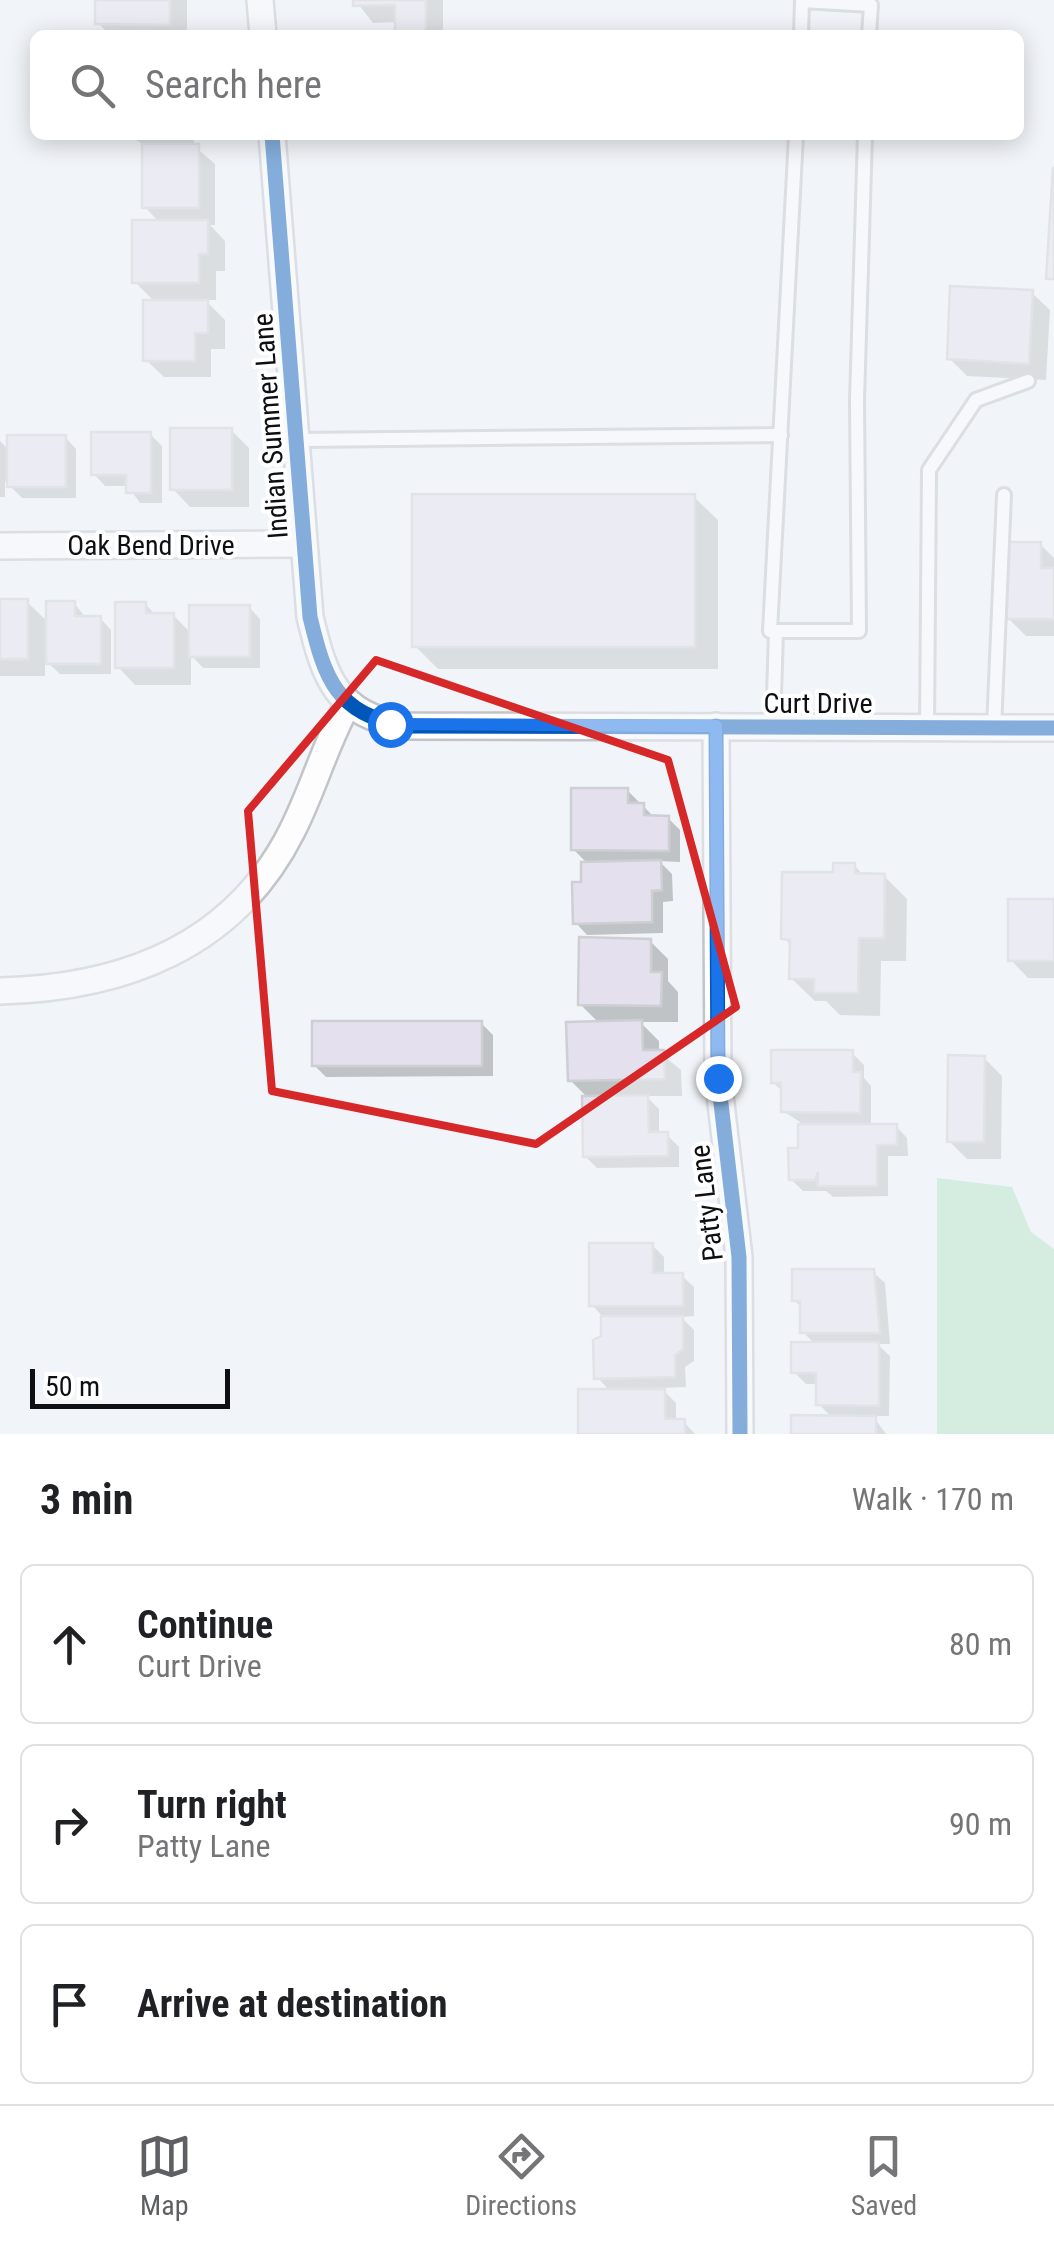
<!DOCTYPE html>
<meta charset="utf-8">
<style>
:root{--surface:#fff;--page:#f2f2f2;--text:#202124;--muted:#757577;--line:#e0e0e0;--accent:#5d5f62}
body{margin:0;font-family:"Roboto Condensed",sans-serif;background:var(--page);color:var(--text)}
.scale{position:absolute;left:30px;bottom:25px;width:200px;box-sizing:border-box;padding-left:10px;border:5px solid #0e0f12;border-top:0;font-size:28px;line-height:35px;white-space:nowrap;color:#0e0f12;-webkit-text-stroke:8px #fff;paint-order:stroke}
.stop{position:absolute;width:30px;height:30px;margin:-22px;border:8px solid #1a73e8;border-radius:50%;background:#fff}
.stop.end{background:#1a73e8;border-color:#fff;box-shadow:0 2px 10px #0008}
.list{margin:0;padding:0;list-style:none}
h2{display:flex;justify-content:space-between;align-items:center;height:130px;margin:0;padding:0 40px;font-size:42px}
h2 small{font-size:32px;font-weight:400;color:var(--muted)}
.list li{display:grid;grid-template-columns:65px 1fr auto;gap:30px;align-items:center;box-sizing:border-box;height:160px;margin:0 20px 20px;padding:0 20px;border:2px solid var(--line);border-radius:15px}
.list b{display:block;font-size:38px;white-space:nowrap}
.list p{margin:0;font-size:32px;white-space:nowrap;color:var(--muted)}
.list em{font-size:32px;font-style:normal;color:var(--muted)}
.icon{flex:none;width:55px;height:55px;fill:none;stroke:currentColor;stroke-width:2;stroke-linecap:round;stroke-linejoin:round}
.map{position:relative;flex:none;width:1054px;height:1434px;overflow:hidden}
.search{position:absolute;background:var(--surface);box-shadow:0 5px 25px #0003;left:30px;right:30px;top:30px;height:110px;display:flex;align-items:center;gap:25px;box-sizing:border-box;padding:0 35px;border-radius:15px;color:var(--muted);font-size:38px}
.sheet{height:670px;background:var(--surface)}
nav{display:flex;justify-content:space-around;align-items:center;box-sizing:border-box;height:140px;border-top:2px solid var(--line);background:var(--surface);font-size:28px;color:var(--muted)}
nav a{display:grid;justify-items:center;gap:5px}
nav .on{color:var(--accent)}
.map>svg:first-child{display:block}
.green{fill:#b4e4c5}
.shadow{fill:#0003}
.building{fill:#e4e0ee;stroke:#cecfd2;stroke-width:2.5}
.lines{fill:none;stroke-linecap:round;stroke-linejoin:round}
.service-casing{stroke:#c2c4c7;stroke-width:18}
.minor-casing{stroke:#c2c4c7;stroke-width:30}
.service{stroke:#fdfdfe;stroke-width:12}
.minor{stroke:#fdfdfe;stroke-width:25}
.cycleway-casing{stroke:#fff;stroke-width:21}
.cycleway{stroke:#0057b8;stroke-width:15}
.route{stroke:#1a73e8;stroke-width:12}
.marked{fill:none;stroke:#d62828;stroke-width:8;stroke-linejoin:round}
.labels{text-anchor:middle;stroke-width:8;stroke-linejoin:round;paint-order:stroke}
.street-label{font-size:28px;fill:#0e0f12;stroke:#fff}
</style>
<div class="map">
<svg width="1054" height="1434" viewBox="0 0 1054 1434">
<rect width="100%" height="100%" fill="#f1f4f8"/>
<!-- green -->
<polygon class="green" points="937,1178 1012,1187 1031,1232 1054,1249 1054,1434 937,1434"/>
<!-- shadow -->
<g class="shadow">
<polygon points="98,0 187,0 187,35 110,35 98,23"/>
<polygon points="355,0 443,0 443,35 398,35 398,22 373,23"/>
<polygon points="129,135 194,135 194,146 215,164 215,225 210,225 225,241 225,271 216,271 216,300 205,300 225,320 225,349 211,349 211,377 164,377 146,360 155,302 135,282 160,223 145,207 145,146"/>
<polygon points="1032,293 1050,310 1046,380 967,376 949,358"/>
<polygon points="231,430 249,448 249,507 190,507 173,489"/>
<polygon points="150,434 162,446 162,503 140,503 128,486 105,486 94,474"/>
<polygon points="65,437 76,449 76,498 22,498 5,481 5,497 0,497 0,441 10,451"/>
<polygon points="694,497 718,520 718,669 438,669 415,646"/>
<polygon points="1040,544 1054,558 1054,636 1026,636 1008,618"/>
<polygon points="0,602 27,602 48,622 74,603 86,618 100,618 111,630 111,674 60,674 45,660 45,676 0,676"/>
<polygon points="145,604 156,615 173,615 192,634 249,607 260,619 260,668 203,668 191,655 191,685 135,685 118,667"/>
<polygon points="627,790 655,818 668,818 680,830 680,862 659,861 672,874 673,901 663,902 663,933 587,935 576,923 588,864 573,849"/>
<polygon points="854,865 864,876 884,876 907,899 906,961 881,961 880,1016 840,1015 826,1001 815,1001 791,978 792,946 784,938"/>
<polygon points="1054,902 1054,978 1028,978 1011,960"/>
<polygon points="650,941 668,959 668,981 678,992 678,1022 640,1022 659,1041 659,1052 681,1070 682,1096 646,1096 659,1109 659,1135 667,1135 679,1147 679,1167 597,1168 585,1156 589,1099 570,1080 600,1024 580,1004"/>
<polygon points="481,1023 493,1035 493,1076 326,1077 314,1065"/>
<polygon points="852,1053 864,1065 864,1078 871,1086 871,1126 896,1126 907,1138 908,1156 888,1156 888,1196 833,1197 826,1191 803,1191 791,1179 800,1150 800,1122 783,1111 783,1092 773,1082"/>
<polygon points="984,1058 1002,1076 1001,1159 967,1159 949,1141"/>
<polygon points="652,1245 664,1257 664,1276 682,1276 694,1287 694,1316 681,1317 694,1330 694,1361 685,1367 686,1387 661,1388 676,1403 676,1422 684,1422 695,1434 580,1434 610,1391 597,1377 603,1317 592,1305"/>
<polygon points="873,1272 885,1283 890,1344 877,1344 890,1356 889,1416 873,1416 886,1434 794,1434 832,1418 819,1404 819,1384 806,1384 794,1372 815,1344 803,1332 803,1309 794,1300"/>
</g>
<!-- building -->
<g class="building">
<polygon points="95,0 170,0 170,25 95,24"/>
<polygon points="353,0 426,0 426,35 395,35 395,5 353,6"/>
<rect x="142" y="144" width="57" height="64"/>
<polygon points="1053,168 1054,168 1054,279 1046,279"/>
<polygon points="132,220 208,220 208,254 199,254 199,283 132,283"/>
<polygon points="950,286 1033,290 1029,364 947,359"/>
<polygon points="143,300 208,300 208,333 195,333 195,361 143,361"/>
<rect x="170" y="428" width="62" height="62"/>
<polygon points="91,432 151,432 151,493 126,493 126,475 91,475"/>
<rect x="7" y="435" width="59" height="52"/>
<rect x="412" y="494" width="283" height="153"/>
<polygon points="1006,542 1041,542 1041,568 1054,568 1054,619 1006,619"/>
<rect x="0" y="599" width="28" height="60"/>
<polygon points="46,601 75,601 75,616 101,616 101,664 46,664"/>
<polygon points="115,602 146,602 146,613 174,613 174,668 115,668"/>
<rect x="189" y="605" width="61" height="52"/>
<polygon points="571,788 628,788 628,803 644,803 644,815 669,816 669,851 571,850"/>
<polygon points="661,860 662,890 652,891 652,922 573,924 572,882 581,882 581,862"/>
<polygon points="833,863 855,863 855,873 885,874 884,938 859,938 858,993 814,993 814,979 789,979 790,940 781,939 782,872 833,872"/>
<rect x="1008" y="899" width="46" height="62"/>
<polygon points="579,937 651,939 651,972 662,972 661,1006 578,1005"/>
<polygon points="642,1020 643,1050 664,1050 665,1079 568,1081 566,1022"/>
<rect x="312" y="1021" width="170" height="45"/>
<polygon points="771,1050 853,1050 853,1072 861,1072 860,1113 781,1112 781,1083 771,1083"/>
<polygon points="948,1055 985,1056 984,1142 947,1142"/>
<polygon points="648,1095 649,1132 668,1132 668,1156 583,1157 582,1096"/>
<polygon points="798,1124 897,1124 897,1145 877,1145 877,1186 818,1186 818,1172 815,1180 789,1180 788,1148 798,1148"/>
<polygon points="589,1243 653,1243 653,1273 683,1273 683,1306 589,1306"/>
<polygon points="792,1269 874,1269 880,1333 800,1333 800,1301 792,1301"/>
<polygon points="601,1316 683,1316 683,1349 675,1355 675,1377 594,1379 593,1340 601,1336"/>
<polygon points="791,1342 879,1342 879,1406 816,1405 816,1373 791,1373"/>
<polygon points="578,1389 665,1389 665,1419 685,1419 685,1434 578,1434"/>
<polygon points="791,1415 876,1416 876,1434 791,1434"/>
</g>
<g class="lines">
<!-- service casing -->
<g class="service-casing">
<g id="service">
<polyline points="801,35 802,1 871,5 869,35"/>
<polyline points="796,135 770,631 859,631 857,400 865,135"/>
<polyline points="298,440 781,435"/>
<polyline points="927,728 929,470 976,400 1028,381"/>
<polyline points="994,728 1004,495"/>
<polyline points="773,729 776,631"/>
</g>
</g>
<!-- minor casing -->
<g class="minor-casing">
<g id="minor">
<polyline points="260,0 263,35"/>
<path d="M272,135l38,482c15,62 26,97 95,109l649,2"/>
<polyline points="0,546 303,544"/>
<polyline points="716,726 718,1078 739,1257 740,1434"/>
<path d="M0,991c123,-3 234,-44 292,-160 21,-41 33,-86 55,-126"/>
</g>
</g>
<!-- service -->
<use href="#service" class="service"/>
<!-- minor -->
<use href="#minor" class="minor"/>
<!-- cycleway casing -->
<g class="cycleway-casing">
<g id="cycleway">
<path d="M272,135l38,482c15,62 26,97 95,109l649,2"/>
<polyline points="716,726 718,1078 739,1257 740,1434"/>
</g>
</g>
<!-- cycleway -->
<use href="#cycleway" class="cycleway"/>
</g>
<g class="lines">
<!-- route -->
<polyline class="route" points="390,724 716,726 718,1078"/>
</g>
<!-- marked area -->
<path d="M0 0H1054V1434H0ZM376,660l292,100 68,247 -200,137 -264,-53 -24,-280z" fill="#f1f4f8" fill-opacity=".55" fill-rule="evenodd"/>
<path class="marked" d="M376,660l292,100 68,247 -200,137 -264,-53 -24,-280z"/>
<g class="labels">
<!-- street labels -->
<g class="street-label">
<text transform="translate(270 426) rotate(-94)" y="10">Indian Summer Lane</text>
<text x="151" y="555">Oak Bend Drive</text>
<text x="818" y="713">Curt Drive</text>
<text transform="translate(706 1203) rotate(-97)" y="10">Patty Lane</text>
</g>
</g>
</svg>
<div class="scale">50 m</div>
<div class="stop" style="left:390px;top:724px"></div>
<div class="stop end" style="left:718px;top:1078px"></div>
<div class="search"><svg class="icon" aria-label="search" viewBox="0 0 24 24"><circle cx="10" cy="10" r="6"/><path d="M15 15l6 6"/></svg>Search here</div>
</div>
<section class="sheet">
<h2>3 min<small>Walk · 170 m</small></h2>
<ul class="list">
<li><svg class="icon" aria-label="ahead" viewBox="0 0 24 24"><path d="M12 20V5M6 11l6-6 6 6"/></svg><div><b>Continue</b><p>Curt Drive</p></div><em>80 m</em></li>
<li><svg class="icon" aria-label="right" viewBox="0 0 24 24"><path d="M7 20v-9h11M14 6l5 5-5 5"/></svg><div><b>Turn right</b><p>Patty Lane</p></div><em>90 m</em></li>
<li><svg class="icon" aria-label="arrive" viewBox="0 0 24 24"><path d="M6 21V4h12l-3 4 3 4H6"/></svg><div><b>Arrive at destination</b></div></li>
</ul>
</section>
<nav>
<a class="on"><svg class="icon" aria-label="map" viewBox="0 0 24 24"><path d="M3 6l6-2 6 2 6-2v14l-6 2-6-2-6 2zM9 4v14M15 6v14"/></svg>Map</a>
<a><svg class="icon" aria-label="directions" viewBox="0 0 24 24"><path d="M12 3l9 9-9 9-9-9zM9 14v-3h6M13 9l2 2-2 2"/></svg>Directions</a>
<a><svg class="icon" aria-label="saved" viewBox="0 0 24 24"><path d="M7 4h10v16l-5-4-5 4z"/></svg>Saved</a>
</nav>
